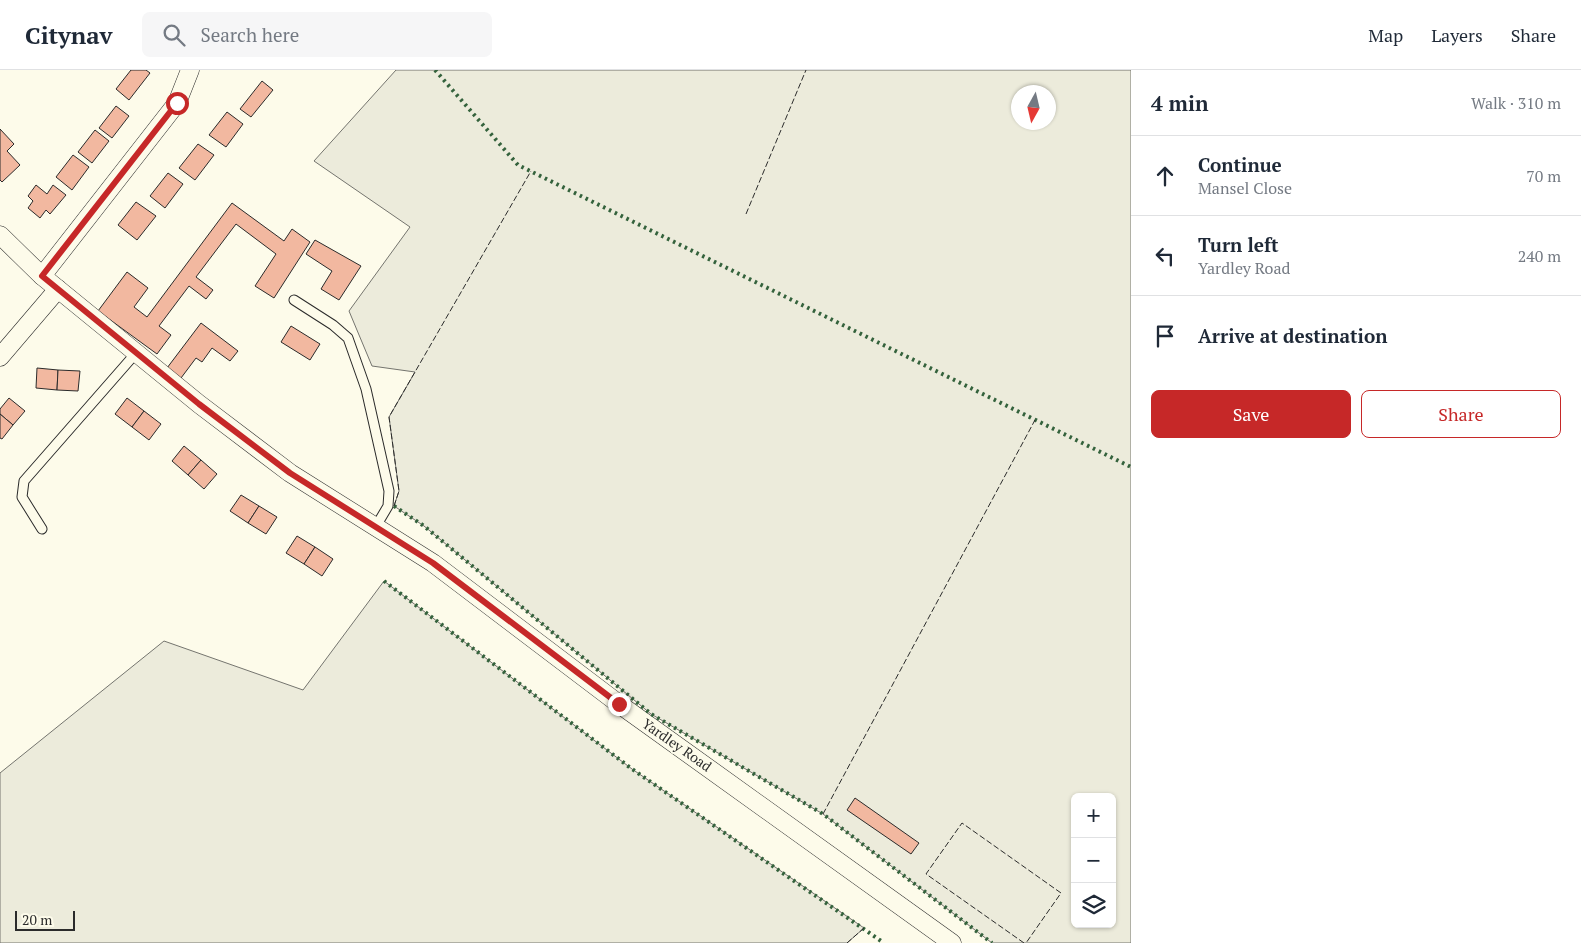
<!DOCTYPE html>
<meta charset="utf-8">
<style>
:root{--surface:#fff;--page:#f6f6f7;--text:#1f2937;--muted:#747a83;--line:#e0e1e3;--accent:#c62828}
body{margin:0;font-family:"PT Serif",serif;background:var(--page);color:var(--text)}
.controls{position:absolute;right:15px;bottom:15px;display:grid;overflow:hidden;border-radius:8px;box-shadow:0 1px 4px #0004}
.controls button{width:45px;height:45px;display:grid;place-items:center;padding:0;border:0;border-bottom:1px solid var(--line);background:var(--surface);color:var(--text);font:25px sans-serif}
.compass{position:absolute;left:1011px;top:15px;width:45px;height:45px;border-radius:50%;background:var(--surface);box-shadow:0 1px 4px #0004;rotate:188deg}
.scale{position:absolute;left:15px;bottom:12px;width:60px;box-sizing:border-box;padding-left:5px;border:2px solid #2b2b2b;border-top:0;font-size:14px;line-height:18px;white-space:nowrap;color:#2b2b2b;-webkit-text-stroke:4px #fdfbea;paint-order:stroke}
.stop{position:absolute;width:15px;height:15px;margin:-11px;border:4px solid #c62828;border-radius:50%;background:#fff}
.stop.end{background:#c62828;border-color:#fff;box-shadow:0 1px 5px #0008}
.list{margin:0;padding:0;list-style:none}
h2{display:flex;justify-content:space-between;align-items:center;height:65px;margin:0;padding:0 20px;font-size:21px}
h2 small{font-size:16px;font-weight:400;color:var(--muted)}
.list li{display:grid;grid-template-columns:32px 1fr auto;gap:15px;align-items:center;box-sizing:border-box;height:80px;padding:0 20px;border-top:1px solid var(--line)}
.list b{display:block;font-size:19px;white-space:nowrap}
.list p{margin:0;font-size:16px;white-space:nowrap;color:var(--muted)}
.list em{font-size:16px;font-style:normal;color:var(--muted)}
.actions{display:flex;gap:10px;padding:15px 20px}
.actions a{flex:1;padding:11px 0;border:1px solid var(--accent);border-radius:8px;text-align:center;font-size:18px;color:var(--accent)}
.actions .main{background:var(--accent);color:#fff}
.icon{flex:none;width:28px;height:28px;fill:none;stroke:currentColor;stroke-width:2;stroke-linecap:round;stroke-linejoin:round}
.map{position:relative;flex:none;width:1131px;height:873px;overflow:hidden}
header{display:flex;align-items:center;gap:30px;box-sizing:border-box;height:70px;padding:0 25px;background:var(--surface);border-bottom:1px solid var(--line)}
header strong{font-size:24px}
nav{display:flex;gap:28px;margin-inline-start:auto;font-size:18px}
.search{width:350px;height:45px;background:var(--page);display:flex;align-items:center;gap:12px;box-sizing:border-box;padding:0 18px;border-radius:8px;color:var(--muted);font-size:19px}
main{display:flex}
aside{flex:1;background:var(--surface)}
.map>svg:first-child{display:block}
.green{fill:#ecebdb;stroke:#74746e;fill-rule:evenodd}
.building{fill:#f2b8a0;stroke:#2b2b2b}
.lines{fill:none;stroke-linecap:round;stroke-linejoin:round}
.lane-casing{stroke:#2b2b2b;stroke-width:11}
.street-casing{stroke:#2b2b2b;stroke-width:19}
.lane{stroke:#fdfbea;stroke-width:9}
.street{stroke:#fdfbea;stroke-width:18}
.hedge{stroke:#34623c;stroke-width:4;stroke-dasharray:2.5 4;stroke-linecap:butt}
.fence{stroke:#2b2b2b;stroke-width:1;stroke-dasharray:6 2.5;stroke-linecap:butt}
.route{stroke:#c62828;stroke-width:6}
.labels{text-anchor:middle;stroke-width:4;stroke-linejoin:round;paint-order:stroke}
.street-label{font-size:14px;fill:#2b2b2b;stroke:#fdfbea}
</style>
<header>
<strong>Citynav</strong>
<div class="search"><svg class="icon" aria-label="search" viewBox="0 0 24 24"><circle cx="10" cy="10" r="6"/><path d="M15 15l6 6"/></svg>Search here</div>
<nav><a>Map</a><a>Layers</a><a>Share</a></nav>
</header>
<main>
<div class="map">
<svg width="1131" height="873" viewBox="0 0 1131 873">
<rect width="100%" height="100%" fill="#fdfbea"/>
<!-- green -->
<g class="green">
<path d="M396,0h735v873h-139l-169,-129 -172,-100 -227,-188 -30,-20 5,-15 -10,-74 26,-45 -43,-6 -23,-55 61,-84 -96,-66zM1018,22h30v30h-30zM1075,727h37v127h-37z"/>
<polygon points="384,511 632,699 864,858 847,873 0,873 0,703 164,571 303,620"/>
</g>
<!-- building -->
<g class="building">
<polygon points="131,0 146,0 150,3 129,30 116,19"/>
<polygon points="262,11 273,20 251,47 240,39"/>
<polygon points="116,36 129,46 112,68 99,58"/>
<polygon points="227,42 243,54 226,77 209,65"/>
<polygon points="0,59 14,74 7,81 20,95 2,112 0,110"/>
<polygon points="95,60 109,71 92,93 78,82"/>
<polygon points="198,74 214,85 195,110 179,98"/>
<polygon points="73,85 89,97 72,120 56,107"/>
<polygon points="168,103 183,114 165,138 150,126"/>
<polygon points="36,115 47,124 53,115 66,125 50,144 46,140 40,148 28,138 33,131 28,126"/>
<polygon points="136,132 156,146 137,170 118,155"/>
<polygon points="232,133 284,171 292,159 310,172 274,228 255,216 276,184 236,154 196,207 213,220 206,229 189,216 159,256 171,265 157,284 98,241 127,202 148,218 134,237 147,247"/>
<polygon points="315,170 361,196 339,230 321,219 332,201 306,184"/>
<polygon points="201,253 238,281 230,291 212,278 202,292 196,288 181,308 167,298"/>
<polygon points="291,256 320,274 310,290 281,272"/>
<polygon points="37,298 58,300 57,320 36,318"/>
<polygon points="58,300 80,301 78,321 57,320"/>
<polygon points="9,328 25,341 13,355 0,344 0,339"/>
<polygon points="127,328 144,341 132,357 115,344"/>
<polygon points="144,341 161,354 149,370 132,357"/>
<polygon points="0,344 13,355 2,369 0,368"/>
<polygon points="184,376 201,390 188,405 172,391"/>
<polygon points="201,390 217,404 204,419 188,405"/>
<polygon points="241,425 259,436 248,453 230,441"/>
<polygon points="259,436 277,447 266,464 248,453"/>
<polygon points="297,466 315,477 304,494 286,483"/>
<polygon points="315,477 333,489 322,506 304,494"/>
<polygon points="855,728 919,773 911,784 847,740"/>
</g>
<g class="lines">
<!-- lane casing -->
<g class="lane-casing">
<g id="lane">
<polyline points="294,230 333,255 348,268 366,319 389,421 388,436 375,458"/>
<polyline points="42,459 22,427 24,411 136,283"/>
</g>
</g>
<!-- street casing -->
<g class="street-casing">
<g id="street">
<polyline points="0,165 42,206 199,334 290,403 433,493 619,634 952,873"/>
<polyline points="42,206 177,33 190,0"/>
<polyline points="0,287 58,219"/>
</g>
</g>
<!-- lane -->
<use href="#lane" class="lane"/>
<!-- street -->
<use href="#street" class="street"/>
<!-- hedge -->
<g class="hedge">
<polyline points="435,0 518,95 1131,397"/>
<polyline points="394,436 424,456 651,644 823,744 992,873"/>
<polyline points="384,511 632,699 884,873"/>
</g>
<!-- fence -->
<g class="fence">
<polyline points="746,144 806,0"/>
<polyline points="394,436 399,421 389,347 531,101"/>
<polyline points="823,744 1035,350"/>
<polyline points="847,873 864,858"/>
<polyline points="1024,873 926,804 962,753 1061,823 1026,873"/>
</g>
</g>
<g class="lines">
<!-- route -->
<polyline class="route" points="177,33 42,206 199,334 290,403 433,493 619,634"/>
</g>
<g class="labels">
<!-- street labels -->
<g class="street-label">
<text transform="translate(677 675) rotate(35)" y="5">Yardley Road</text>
</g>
</g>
</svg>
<div class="controls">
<button>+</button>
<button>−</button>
<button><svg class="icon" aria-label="layers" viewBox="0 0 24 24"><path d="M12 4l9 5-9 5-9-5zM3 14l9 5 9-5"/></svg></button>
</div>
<svg class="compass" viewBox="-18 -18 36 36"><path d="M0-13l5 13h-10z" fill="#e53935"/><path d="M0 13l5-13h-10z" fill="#747a83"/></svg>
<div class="scale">20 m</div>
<div class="stop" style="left:177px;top:33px"></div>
<div class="stop end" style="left:619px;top:634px"></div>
</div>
<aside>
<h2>4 min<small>Walk · 310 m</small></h2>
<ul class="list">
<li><svg class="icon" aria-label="ahead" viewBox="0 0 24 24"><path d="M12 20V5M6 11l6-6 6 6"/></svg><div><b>Continue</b><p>Mansel Close</p></div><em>70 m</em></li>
<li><svg class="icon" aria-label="left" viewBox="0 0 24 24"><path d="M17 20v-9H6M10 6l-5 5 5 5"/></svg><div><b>Turn left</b><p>Yardley Road</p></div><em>240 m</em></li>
<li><svg class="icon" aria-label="arrive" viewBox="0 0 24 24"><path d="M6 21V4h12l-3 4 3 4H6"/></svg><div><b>Arrive at destination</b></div></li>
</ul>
<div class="actions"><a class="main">Save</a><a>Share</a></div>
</aside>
</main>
